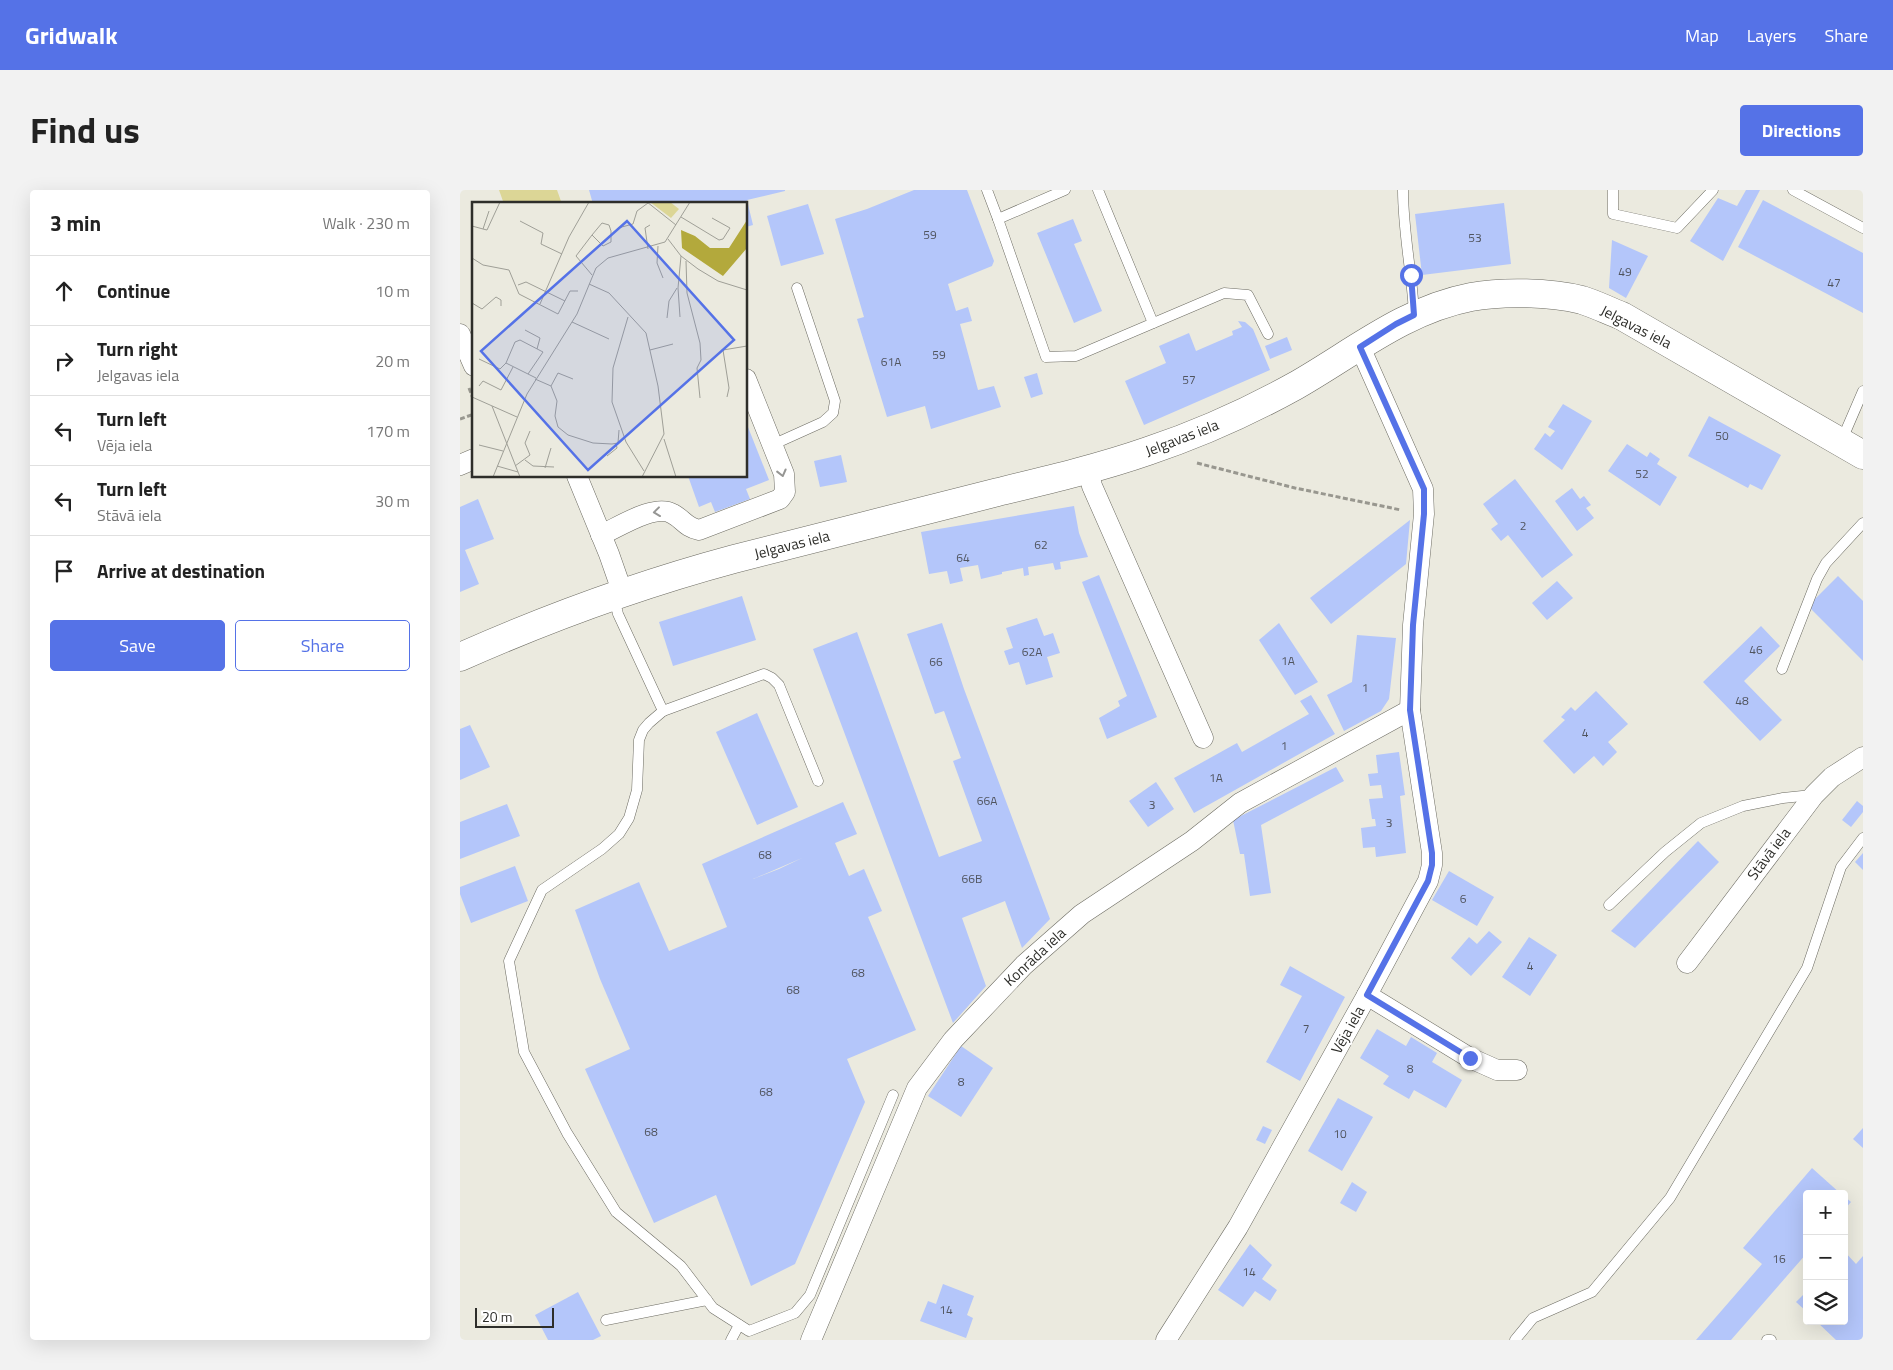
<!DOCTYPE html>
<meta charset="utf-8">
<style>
:root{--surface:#fff;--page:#f2f2f2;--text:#222;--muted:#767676;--line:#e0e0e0;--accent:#5572e7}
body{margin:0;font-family:"Titillium Web",sans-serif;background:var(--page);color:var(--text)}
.controls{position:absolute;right:15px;bottom:15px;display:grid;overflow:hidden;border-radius:5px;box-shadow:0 5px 20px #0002}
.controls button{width:45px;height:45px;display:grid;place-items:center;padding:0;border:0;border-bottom:1px solid var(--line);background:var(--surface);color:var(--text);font:25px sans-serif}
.scale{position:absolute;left:15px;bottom:12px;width:79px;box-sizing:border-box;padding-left:5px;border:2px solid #2e2e2a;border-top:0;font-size:14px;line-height:18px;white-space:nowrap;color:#2e2e2a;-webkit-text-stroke:4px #fff;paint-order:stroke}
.stop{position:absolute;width:15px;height:15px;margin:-11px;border:4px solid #5572e7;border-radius:50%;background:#fff}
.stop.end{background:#5572e7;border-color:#fff;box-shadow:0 1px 5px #0008}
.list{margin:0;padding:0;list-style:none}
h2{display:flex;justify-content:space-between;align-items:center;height:65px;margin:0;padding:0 20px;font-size:21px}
h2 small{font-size:16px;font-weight:400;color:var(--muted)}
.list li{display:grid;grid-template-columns:32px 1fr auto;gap:15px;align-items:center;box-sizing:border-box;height:70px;padding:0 20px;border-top:1px solid var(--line)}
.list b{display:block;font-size:19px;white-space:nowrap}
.list p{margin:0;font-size:16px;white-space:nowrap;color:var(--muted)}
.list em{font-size:16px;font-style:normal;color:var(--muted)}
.actions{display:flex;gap:10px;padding:15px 20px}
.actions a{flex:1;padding:11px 0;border:1px solid var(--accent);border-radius:5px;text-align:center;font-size:18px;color:var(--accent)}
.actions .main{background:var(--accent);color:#fff}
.icon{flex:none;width:28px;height:28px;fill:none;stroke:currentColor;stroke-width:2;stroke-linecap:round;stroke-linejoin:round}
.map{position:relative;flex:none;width:1403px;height:1150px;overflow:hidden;border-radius:5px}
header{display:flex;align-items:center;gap:30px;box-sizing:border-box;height:70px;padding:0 25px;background:var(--accent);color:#fff}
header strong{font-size:24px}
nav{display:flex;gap:28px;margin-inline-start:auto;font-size:18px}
.intro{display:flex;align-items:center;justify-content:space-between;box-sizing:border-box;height:120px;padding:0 30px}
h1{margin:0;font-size:35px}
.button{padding:12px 22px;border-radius:5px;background:var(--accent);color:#fff;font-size:18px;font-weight:700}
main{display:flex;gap:30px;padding:0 30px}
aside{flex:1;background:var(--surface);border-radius:5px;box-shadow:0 5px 20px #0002}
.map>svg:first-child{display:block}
.garden{fill:#dcd696}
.building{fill:#b4c6fa;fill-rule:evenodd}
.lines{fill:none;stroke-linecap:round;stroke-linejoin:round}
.lane-casing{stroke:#6c6b62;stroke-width:11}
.street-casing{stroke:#6c6b62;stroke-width:21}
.secondary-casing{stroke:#6c6b62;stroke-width:29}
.path{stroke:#98978f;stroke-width:3;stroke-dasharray:5 2.5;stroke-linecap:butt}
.lane{stroke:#fff;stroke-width:10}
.street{stroke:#fff;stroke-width:20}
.secondary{stroke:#fff;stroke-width:28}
.oneway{stroke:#969694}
.route{stroke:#5572e7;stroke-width:6}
.labels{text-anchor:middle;stroke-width:4;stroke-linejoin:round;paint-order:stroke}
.number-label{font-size:12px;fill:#50545e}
.street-label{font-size:15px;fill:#2e2e2a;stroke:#fff}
.inset-road{fill:none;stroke:#9f9f97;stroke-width:1}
.view{fill:#5572e7;fill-opacity:0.15;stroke:#5572e7;stroke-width:2.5}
.inset-edge{fill:none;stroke:#2e2e2a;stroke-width:2.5}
</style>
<header>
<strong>Gridwalk</strong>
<nav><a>Map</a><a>Layers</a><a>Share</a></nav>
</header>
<div class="intro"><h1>Find us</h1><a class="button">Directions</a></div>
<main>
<aside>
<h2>3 min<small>Walk · 230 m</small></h2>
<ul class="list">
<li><svg class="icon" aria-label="ahead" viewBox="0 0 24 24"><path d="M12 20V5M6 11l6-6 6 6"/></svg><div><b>Continue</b></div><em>10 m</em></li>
<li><svg class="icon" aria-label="right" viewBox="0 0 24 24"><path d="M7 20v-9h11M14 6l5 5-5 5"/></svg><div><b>Turn right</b><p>Jelgavas iela</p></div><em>20 m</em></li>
<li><svg class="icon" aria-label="left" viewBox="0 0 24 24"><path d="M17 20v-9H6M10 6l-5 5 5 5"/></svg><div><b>Turn left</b><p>Vēja iela</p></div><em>170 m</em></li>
<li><svg class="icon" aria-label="left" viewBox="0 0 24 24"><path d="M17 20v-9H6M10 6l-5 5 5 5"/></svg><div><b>Turn left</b><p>Stāvā iela</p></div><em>30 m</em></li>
<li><svg class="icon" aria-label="arrive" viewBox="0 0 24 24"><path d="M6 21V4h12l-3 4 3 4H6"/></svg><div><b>Arrive at destination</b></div></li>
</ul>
<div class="actions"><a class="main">Save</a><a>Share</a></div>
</aside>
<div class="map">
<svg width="1403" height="1150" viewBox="0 0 1403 1150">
<rect width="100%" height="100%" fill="#ebeadf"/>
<!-- garden -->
<polygon class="garden" points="39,0 97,0 102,14 44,14"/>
<!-- building -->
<g class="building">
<polygon points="129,0 325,0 325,1 287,10 293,35 286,37 286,14 133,14"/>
<polygon points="454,0 507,0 534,71 532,76 488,94 496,121 508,117 512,131 500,134 518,200 534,196 541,217 471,239 465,216 427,227 397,129 404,127 375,29 407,19"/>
<polygon points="1286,0 1300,0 1263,71 1230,51 1258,8 1277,16"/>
<polygon points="1303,10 1403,63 1403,123 1278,57"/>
<polygon points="1044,13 1051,74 962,85 955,24"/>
<polygon points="348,14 364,64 321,76 307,26"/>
<polygon points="613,29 622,51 614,54 642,121 614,133 577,43"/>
<polygon points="1152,50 1188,66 1166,108 1149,98"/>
<polygon points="778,131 785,132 793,139 810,180 684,235 665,191 706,173 699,156 729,143 736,161 773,145 772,141 782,137"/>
<polygon points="827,147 832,160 810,169 805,156"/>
<polygon points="577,183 583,204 571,208 564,187"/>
<polygon points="1103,214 1132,231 1102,280 1074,259 1085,243 1090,247 1095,241 1088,237"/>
<polygon points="1249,226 1321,265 1302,300 1290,294 1288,298 1228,266"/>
<polygon points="286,232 309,290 286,299 290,309 255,322 251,312 239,317 228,286 286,286"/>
<polygon points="1167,254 1187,267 1190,262 1200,269 1197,274 1217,287 1200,316 1148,281"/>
<polygon points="381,265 387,292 360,297 354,271"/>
<polygon points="1055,289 1113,365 1082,388 1048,345 1041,351 1031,339 1038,334 1023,314"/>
<polygon points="1112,298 1120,309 1124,306 1131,315 1126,318 1134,328 1117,341 1095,311"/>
<polygon points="18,309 34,349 5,360 19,394 0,402 0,317"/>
<polygon points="614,316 619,343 628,367 600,372 601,379 595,380 593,373 568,377 569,385 564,386 563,378 542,382 542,384 521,389 518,375 500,378 503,391 490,394 487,381 469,384 461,342"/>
<polygon points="950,330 946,374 871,434 850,408"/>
<polygon points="639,385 697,527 647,549 639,528 660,516 658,511 667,506 622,392"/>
<polygon points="1378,386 1403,411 1403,471 1348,416"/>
<polygon points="1097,391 1113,408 1087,430 1072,413"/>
<polygon points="282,406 296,450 213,476 199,432"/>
<polygon points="577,428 584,446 593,443 600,463 587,467 593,487 566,495 559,472 549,475 544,461 553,458 546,438"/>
<polygon points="482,433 504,499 590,729 562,758 545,711 502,728 526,796 493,833 353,459 397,442 479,667 522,651 493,571 501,568 484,521 475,524 447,444"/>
<polygon points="819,433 858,492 835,505 799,450"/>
<polygon points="1301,436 1320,456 1284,491 1322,530 1300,551 1243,492"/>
<polygon points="897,445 936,448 929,509 921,521 884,541 867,505 892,492"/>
<polygon points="1136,501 1168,534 1148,552 1157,562 1143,576 1134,566 1114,584 1083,551 1105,530 1101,527 1111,517 1115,521"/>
<polygon points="851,505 875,544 734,623 714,588 777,553 782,562 849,524 840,511"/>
<polygon points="297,523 338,617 297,635 256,542"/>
<polygon points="10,535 30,577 0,590 0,539"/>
<polygon points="939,562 945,605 940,606 946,663 916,667 915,657 903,658 901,638 916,636 915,629 912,629 909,609 923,608 921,595 910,596 908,584 918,583 916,565"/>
<polygon points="876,577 884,591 801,635 811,703 790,706 784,664 780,664 773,630"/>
<polygon points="696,592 714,619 688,637 669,611"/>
<polygon points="1397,611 1403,616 1403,622 1391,637 1382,630"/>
<path d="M383,612l14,32 -22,9 14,33 15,-7 18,42 -14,6 48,113 -69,29 18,43 -70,162 -44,22 -35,-91 -62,28 -69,-154 45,-20 -30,-70 -25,-69 64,-28 30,69 58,-24 -25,-63zM342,668l-23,11 -26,10z"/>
<polygon points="47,614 60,646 0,669 0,632"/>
<polygon points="1238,651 1259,672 1175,758 1151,741"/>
<polygon points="1403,663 1403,680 1395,672"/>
<polygon points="55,676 68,711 11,733 0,704 0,697"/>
<polygon points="989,681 1034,707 1017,736 972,710"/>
<polygon points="1029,741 1042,752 1011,786 991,768 1009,747 1017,754"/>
<polygon points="1069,747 1097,765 1070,806 1042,787"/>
<polygon points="830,776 885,807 840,891 806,872 842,806 820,795"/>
<polygon points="917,839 946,856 951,847 977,863 972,872 1002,890 986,918 954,900 949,909 923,894 929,886 900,868"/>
<polygon points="501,856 533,878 501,927 468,906"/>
<polygon points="878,908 913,927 882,981 848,961"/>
<polygon points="803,936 812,940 805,954 796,950"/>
<polygon points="1403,938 1403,958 1393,949"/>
<polygon points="1352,978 1381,1004 1347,1004 1347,1063 1271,1150 1236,1150 1302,1074 1283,1058"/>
<polygon points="892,992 907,1002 896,1022 880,1013"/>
<polygon points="1384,1006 1391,1012 1384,1020"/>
<polygon points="790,1054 812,1075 802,1089 817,1100 810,1111 795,1101 783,1117 758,1100"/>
<polygon points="1384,1061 1396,1074 1403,1066 1403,1150 1376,1150 1356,1131 1384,1131"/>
<polygon points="483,1094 514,1106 507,1125 513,1128 506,1148 460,1131 468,1111 476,1114"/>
<polygon points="1347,1101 1347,1122 1336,1112"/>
<polygon points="118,1102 141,1146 133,1150 88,1150 75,1125"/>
</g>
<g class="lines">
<!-- lane casing -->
<g class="lane-casing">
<g id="lane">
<polyline points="527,0 538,29 586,167 616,166 764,103 788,105 808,144"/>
<polyline points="638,0 693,133"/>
<path d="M943,0c0,42 9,82 11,124"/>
<polyline points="1153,0 1153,24 1217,38 1253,0"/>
<polyline points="1333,0 1403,38"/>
<polyline points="538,29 605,0"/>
<polyline points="1381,252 1403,201"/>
<polyline points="312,255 363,232 373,223 375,211 337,98"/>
<polyline points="154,408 158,424 203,521 304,484 312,488 319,495 358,591"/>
<polyline points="1322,479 1357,389 1366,373 1403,333"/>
<polyline points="203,521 189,533 183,540 179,550 177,600 169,628 159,644 142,659 82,700 49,771 64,862 107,943 156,1022 221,1076 253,1118 289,1141 335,1123 350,1105 433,905"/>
<polyline points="1149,715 1205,662 1241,633 1283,616 1323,608 1352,605"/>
<polyline points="146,1130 247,1110"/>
<polyline points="271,1150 279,1135"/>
<polyline points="1055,1150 1073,1128 1132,1102 1210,1008 1347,778 1381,677 1403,648"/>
<polyline points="1307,1150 1311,1150"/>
</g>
</g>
<!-- street casing -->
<g class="street-casing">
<g id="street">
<polyline points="0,144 14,176"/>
<polyline points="0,275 14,269"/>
<polyline points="628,279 632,296 743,548"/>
<polyline points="117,286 149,364 163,404"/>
<path d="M141,345c18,-8 54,-32 72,-21 11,6 12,13 26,16l81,-31 5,-7 -1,-18 -38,-95"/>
<polyline points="1227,773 1354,605 1372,587 1403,567"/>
<polyline points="907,805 1010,868 1037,880 1057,880"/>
<polyline points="351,1150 457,898 493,850 564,775 622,724 732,651 780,613 950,520"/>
<polyline points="706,1150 778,1037 907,805 968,691 972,675 972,663 950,520 953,435 964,324 963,299 900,157"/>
</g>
</g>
<!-- secondary casing -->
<g class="secondary-casing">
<path id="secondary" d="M0,467c88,-39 181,-73 274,-98 88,-23 176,-44 264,-67 50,-12 101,-24 150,-41 51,-17 100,-39 147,-65 58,-33 109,-76 176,-89 32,-6 79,-5 111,3 13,4 27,11 40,16l241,139"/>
</g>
<!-- path -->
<g class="path">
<polyline points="9,198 14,211"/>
<polyline points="0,229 14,224"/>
<polyline points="737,273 835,298 941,320"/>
</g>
<!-- lane -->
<use href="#lane" class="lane"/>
<!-- street -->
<use href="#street" class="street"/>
<!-- secondary -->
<use href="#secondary" class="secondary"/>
</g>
<!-- one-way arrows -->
<defs><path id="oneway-chevron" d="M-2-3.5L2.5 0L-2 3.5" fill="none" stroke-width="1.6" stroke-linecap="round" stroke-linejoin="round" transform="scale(1.25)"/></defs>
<g class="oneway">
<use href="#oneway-chevron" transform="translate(322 283) rotate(76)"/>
<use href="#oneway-chevron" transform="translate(197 322) rotate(173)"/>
</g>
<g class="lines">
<!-- route -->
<polyline class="route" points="951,85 954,125 936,134 900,157 964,299 964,324 953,435 950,520 972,663 972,675 968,691 907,805 1010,868"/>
</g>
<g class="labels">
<!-- number labels -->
<g class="number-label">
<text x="470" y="49">59</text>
<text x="1015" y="52">53</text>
<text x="1165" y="86">49</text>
<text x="1374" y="97">47</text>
<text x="479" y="169">59</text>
<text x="431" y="176">61A</text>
<text x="729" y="194">57</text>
<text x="1262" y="250">50</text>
<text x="1182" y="288">52</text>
<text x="1063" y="340">2</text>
<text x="581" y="359">62</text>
<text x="503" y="372">64</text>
<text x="1296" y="464">46</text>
<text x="572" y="466">62A</text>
<text x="828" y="475">1A</text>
<text x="476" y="476">66</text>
<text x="905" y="502">1</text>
<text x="1282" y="515">48</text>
<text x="1125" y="547">4</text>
<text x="824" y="560">1</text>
<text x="756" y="592">1A</text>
<text x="527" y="615">66A</text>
<text x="692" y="619">3</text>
<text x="929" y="637">3</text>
<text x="305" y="669">68</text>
<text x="512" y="693">66B</text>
<text x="1003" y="713">6</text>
<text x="1070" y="780">4</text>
<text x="398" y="787">68</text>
<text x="333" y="804">68</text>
<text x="846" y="843">7</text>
<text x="950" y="883">8</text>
<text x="501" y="896">8</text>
<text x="306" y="906">68</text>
<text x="191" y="946">68</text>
<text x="880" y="948">10</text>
<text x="1319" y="1073">16</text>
<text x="789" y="1086">14</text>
<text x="486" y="1124">14</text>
</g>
<!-- street labels -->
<g class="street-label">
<text transform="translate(1176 137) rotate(27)" y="5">Jelgavas iela</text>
<text transform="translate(722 248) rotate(-21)" y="5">Jelgavas iela</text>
<text transform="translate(332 355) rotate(-14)" y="5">Jelgavas iela</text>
<text transform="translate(1309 664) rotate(-53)" y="5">Stāvā iela</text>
<text transform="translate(575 767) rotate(-43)" y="5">Konrāda iela</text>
<text transform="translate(888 840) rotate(-61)" y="5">Vēja iela</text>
</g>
</g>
<!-- overview -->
<g transform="translate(12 12)">
<rect width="275" height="275" fill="#ebeadf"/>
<path d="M178,0h20l9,7 -8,9z" fill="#dcd696"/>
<path d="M275,18v28l-24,28 -41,-28 -1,-18 14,6 15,12h19z" fill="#b3a93c"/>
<path class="inset-road" d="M175,0l29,23M209,15l38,23 4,-1 7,-11 -18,-10M48,19l23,12 -2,11 21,10M0,24l11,3 6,-18M146,26l15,-4 4,-13 11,-8M11,27l4,1 13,-28M196,37l13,17 17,13 20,12 29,9M186,44l-1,17 6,15M176,47l-3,-21 5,-3M0,56l11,7 26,5 10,24 39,20 12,-23h8M214,59l1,32 13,50 1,17 -4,8 3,30M120,73l-16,-19 16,-21 10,-12 7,2 2,6v11l-8,4 -11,-11M117,82l20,9 37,40 12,53 6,48 -22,43M46,83l8,-3 39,19M0,101l10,6 14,-12 5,3v6M68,102l29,-67 20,-35M156,115l-15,51 -1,34 14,40 18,29M208,115l-2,-29 3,-32M195,116l2,-17 8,-13M100,120l37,17M53,128l15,8 -3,11M178,148l23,-6M7,157l21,10 6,-6 30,15M34,161l9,-21 5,-2 23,12 -15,22M63,177l16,7 7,-13 15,6M7,184l4,-5 18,9 12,-23M79,184l6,15 -2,15 3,11 10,8 25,8 19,1 6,-1 1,-13M0,195l45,20M255,195l2,-9 -6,-38 24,-4M20,204l28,71M192,237l12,38M7,243l24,6M135,254l10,-8 -1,-5M53,258l8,6 21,1M25,264l21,6M43,264l15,-11 -5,-12 5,-12M73,266l6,-20M21,275l34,-83 50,-80 19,-46 12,-10 57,-16 25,-40"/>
<path class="view" d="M155,19l107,119 -146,130 -107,-119z"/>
<rect width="275" height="275" class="inset-edge"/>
</g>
</svg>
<div class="controls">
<button>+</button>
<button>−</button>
<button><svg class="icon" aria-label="layers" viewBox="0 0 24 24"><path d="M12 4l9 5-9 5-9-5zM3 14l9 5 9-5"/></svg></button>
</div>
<div class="scale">20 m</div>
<div class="stop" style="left:951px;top:85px"></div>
<div class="stop end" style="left:1010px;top:868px"></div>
</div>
</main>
